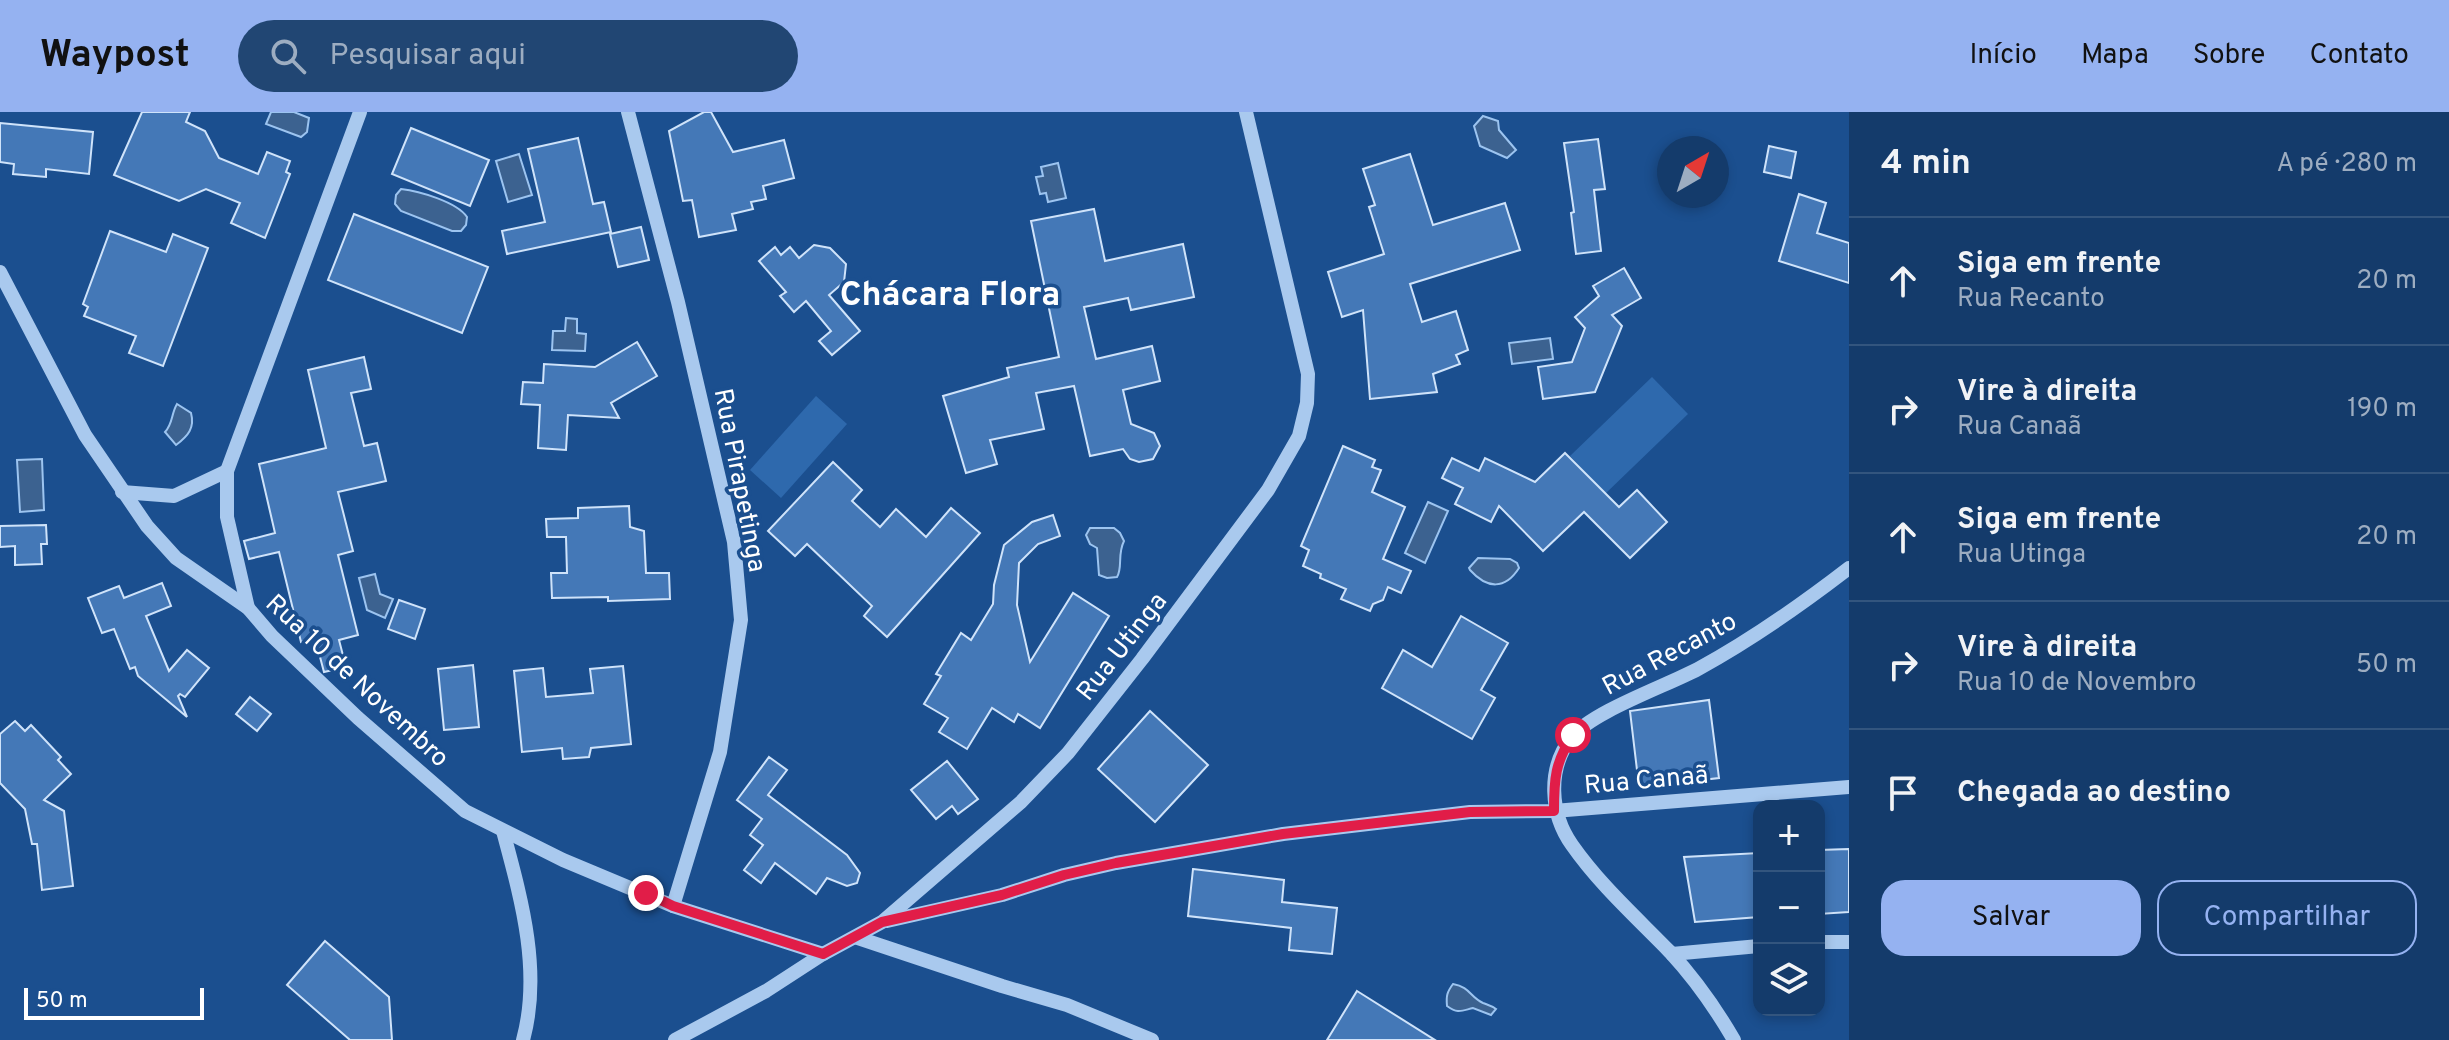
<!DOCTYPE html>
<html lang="pt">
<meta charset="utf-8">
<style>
:root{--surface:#143b6b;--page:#214673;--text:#f1f3f6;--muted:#9dadc1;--line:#33557e;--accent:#95b2f1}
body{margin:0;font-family:Overpass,sans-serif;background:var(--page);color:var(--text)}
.controls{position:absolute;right:24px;bottom:24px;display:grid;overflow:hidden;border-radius:16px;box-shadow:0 4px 12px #0003}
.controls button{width:72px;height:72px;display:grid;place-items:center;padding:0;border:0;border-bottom:2px solid var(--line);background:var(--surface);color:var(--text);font:40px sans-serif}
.compass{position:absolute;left:1657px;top:24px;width:72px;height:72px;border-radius:50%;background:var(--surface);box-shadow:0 4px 12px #0003;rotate:39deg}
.scale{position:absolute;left:24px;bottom:20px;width:180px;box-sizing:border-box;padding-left:8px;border:4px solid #fff;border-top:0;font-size:22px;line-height:28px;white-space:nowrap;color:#fff;-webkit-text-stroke:6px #1b4f8f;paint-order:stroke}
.stop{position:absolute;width:24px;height:24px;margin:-18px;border:6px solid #e11d48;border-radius:50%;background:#fff}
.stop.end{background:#e11d48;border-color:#fff;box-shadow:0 2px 8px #0008}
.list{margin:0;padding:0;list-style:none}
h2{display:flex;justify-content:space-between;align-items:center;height:104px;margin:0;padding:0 32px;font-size:34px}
h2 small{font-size:26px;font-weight:400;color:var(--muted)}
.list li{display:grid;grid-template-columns:52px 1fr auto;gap:24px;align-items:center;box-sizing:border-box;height:128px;padding:0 32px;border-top:2px solid var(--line)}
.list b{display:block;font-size:30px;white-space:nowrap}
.list p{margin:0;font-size:26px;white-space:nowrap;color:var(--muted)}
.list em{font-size:26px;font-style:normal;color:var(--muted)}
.actions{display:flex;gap:16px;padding:24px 32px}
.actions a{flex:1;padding:18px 0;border:2px solid var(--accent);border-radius:24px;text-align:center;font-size:28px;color:var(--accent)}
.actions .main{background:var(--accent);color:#111}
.icon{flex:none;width:44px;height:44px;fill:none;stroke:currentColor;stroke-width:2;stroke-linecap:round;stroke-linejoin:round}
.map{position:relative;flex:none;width:1849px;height:928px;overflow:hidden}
header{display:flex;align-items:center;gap:48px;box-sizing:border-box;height:112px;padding:0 40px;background:var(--accent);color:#111}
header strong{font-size:38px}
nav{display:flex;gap:44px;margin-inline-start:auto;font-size:28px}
.search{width:560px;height:72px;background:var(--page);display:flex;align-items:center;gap:20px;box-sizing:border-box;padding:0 28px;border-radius:44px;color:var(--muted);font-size:30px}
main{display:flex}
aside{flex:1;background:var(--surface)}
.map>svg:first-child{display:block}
.green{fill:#2e69ad}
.water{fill:#3c6290;stroke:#9cc4f0;stroke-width:2}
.building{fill:#4478b7;stroke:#cfe3fa;stroke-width:2}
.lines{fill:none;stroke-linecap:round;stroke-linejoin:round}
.minor{stroke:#a9c9ee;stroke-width:14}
.route{stroke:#e11d48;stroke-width:10}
.labels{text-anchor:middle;stroke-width:7;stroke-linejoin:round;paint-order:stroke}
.street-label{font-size:26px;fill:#fff;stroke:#1b4f8f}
.district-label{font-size:34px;font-weight:bold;fill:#fff;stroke:#1b4f8f}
</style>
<header>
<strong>Waypost</strong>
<div class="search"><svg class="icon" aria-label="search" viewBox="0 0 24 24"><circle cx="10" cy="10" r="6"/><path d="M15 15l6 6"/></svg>Pesquisar aqui</div>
<nav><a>Início</a><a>Mapa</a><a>Sobre</a><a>Contato</a></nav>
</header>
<main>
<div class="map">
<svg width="1849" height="928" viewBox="0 0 1849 928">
<rect width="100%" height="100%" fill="#1b4f8f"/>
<!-- green -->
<g class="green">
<polygon points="1652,265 1688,302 1605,382 1570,344"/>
<polygon points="816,284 847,312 781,386 750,358"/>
</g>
<!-- water -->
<g class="water">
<polygon points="271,0 294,0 309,6 307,20 301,25 266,12"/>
<polygon points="1483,4 1498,9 1499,18 1516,38 1507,46 1480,34 1474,14"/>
<polygon points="519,42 532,83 508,90 496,49"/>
<polygon points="1058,51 1066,86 1048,90 1046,81 1040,82 1036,65 1043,64 1041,55"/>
<path d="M401,77c18,2 56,13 66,28l-1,8 -5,6h-9l-51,-20 -6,-7 1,-9z"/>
<polygon points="566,206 577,207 577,221 586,222 585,239 552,238 553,219 565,219"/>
<polygon points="1550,226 1553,247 1512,252 1509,231"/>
<path d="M177,292l14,9c4,15 -3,23 -15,32l-11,-13c8,-8 6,-18 12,-28z"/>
<polygon points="42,347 44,398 20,400 17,348"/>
<polygon points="1428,390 1448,399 1425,451 1405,441"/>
<path d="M1090,416h24l6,5 4,8c-7,14 -1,26 -7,36l-10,1 -8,-3 -2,-27 -7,-4 -4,-9z"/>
<path d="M1478,446l32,1 7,4 2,5c-14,22 -32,21 -49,2l-1,-2z"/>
<polygon points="375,462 380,482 393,487 385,506 367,498 359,466"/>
<path d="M1453,872c17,3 17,13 30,19 5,2 9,3 13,6l-5,6 -18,-7c-12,3 -15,6 -26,-2 -1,-10 0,-14 6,-22z"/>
</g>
<!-- building -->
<g class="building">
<polygon points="142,0 190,0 186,10 205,19 219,46 258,62 267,40 290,49 286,60 290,62 265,126 231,111 240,91 206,77 179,89 114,63"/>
<polygon points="704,0 711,0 733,40 784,28 794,66 763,74 766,87 751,90 753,97 732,102 736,118 699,125 692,88 683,89 669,19"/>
<polygon points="0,11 93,20 89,62 46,57 46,65 13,62 14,52 0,50"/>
<polygon points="411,16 489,48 470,94 392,62"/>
<polygon points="578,26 593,92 604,90 611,120 507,142 502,119 545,110 528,37"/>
<polygon points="1598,27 1605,77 1594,78 1601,139 1576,142 1571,101 1574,100 1564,31"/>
<polygon points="1769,34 1796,40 1791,66 1764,60"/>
<polygon points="1410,42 1433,113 1505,91 1520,138 1410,172 1422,210 1456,199 1468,238 1456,243 1460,252 1433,262 1437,280 1370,287 1363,198 1342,205 1328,160 1384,142 1369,95 1375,93 1363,57"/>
<polygon points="1799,82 1826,91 1817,121 1849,131 1849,171 1779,149"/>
<polygon points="1094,97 1105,149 1183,132 1194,185 1131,198 1128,186 1084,195 1096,247 1152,234 1160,269 1123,278 1131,312 1154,321 1160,334 1153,347 1139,350 1130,347 1123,337 1090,344 1074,274 1036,281 1044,317 990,328 997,352 966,361 943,284 1009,265 1007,256 1059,245 1031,109"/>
<polygon points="354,102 488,155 462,221 328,168"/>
<polygon points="641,115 649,148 618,155 610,122"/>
<polygon points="110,119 166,140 173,122 208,136 163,254 129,241 136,224 84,204 88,195 83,192"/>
<polygon points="814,133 830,136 846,152 844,170 829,183 860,219 832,243 819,229 831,219 806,189 794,200 780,184 786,180 759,149 775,135 781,143 790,135 799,146"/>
<polygon points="1624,156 1641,186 1612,203 1622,214 1595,280 1543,287 1538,255 1572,250 1585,216 1575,205 1599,184 1593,174"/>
<polygon points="637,230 657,264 611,291 619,306 568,303 566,338 538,336 540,293 521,292 523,270 543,271 544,252 595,255"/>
<polygon points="364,245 371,277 351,281 364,334 377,331 386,369 338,380 353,439 338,443 358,523 339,528 346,555 324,560 315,526 301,530 279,440 249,447 244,429 275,421 259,352 326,336 308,258"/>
<polygon points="1343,334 1375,348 1372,355 1381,358 1372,380 1405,395 1383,447 1411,459 1401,481 1388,475 1383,488 1373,492 1370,499 1341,487 1346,477 1320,466 1321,462 1303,454 1309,438 1301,434"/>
<polygon points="1565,341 1619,395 1637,378 1667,410 1630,446 1584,400 1543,439 1499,394 1491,410 1455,392 1463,376 1442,366 1452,346 1479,359 1485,346 1535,370"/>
<polygon points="833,350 862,378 852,389 880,415 896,397 926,425 951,396 980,421 887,525 864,504 872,494 807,432 795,444 768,419"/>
<polygon points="629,394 630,415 644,419 646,461 669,461 670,487 608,489 608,485 552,486 551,461 567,461 566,425 547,425 546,407 578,406 578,396"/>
<polygon points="1053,403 1060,424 1038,432 1019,451 1017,493 1030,550 1073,481 1109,504 1040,616 1018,602 1014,610 992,596 967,637 939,620 948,606 924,592 941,564 936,562 961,521 971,528 993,492 994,473 1004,433 1032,410"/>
<polygon points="46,413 47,432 41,432 42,452 15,453 15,434 0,435 0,414"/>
<polygon points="162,471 171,494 146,504 169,559 187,538 209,556 185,585 180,582 178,584 187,605 138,564 135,555 130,557 114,517 102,521 88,486 119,474 124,486"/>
<polygon points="399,488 425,497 415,527 388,517"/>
<polygon points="1461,504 1508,531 1481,578 1495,586 1472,627 1382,576 1403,538 1432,555"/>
<polygon points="473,553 479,615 444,618 438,557"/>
<polygon points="623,554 631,632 591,636 589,645 563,647 562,636 522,640 514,559 543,556 546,585 593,581 590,557"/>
<polygon points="250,585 271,602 257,619 236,602"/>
<polygon points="1709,588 1719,666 1639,675 1630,599"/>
<polygon points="1150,599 1208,653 1155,710 1098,657"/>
<polygon points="15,609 25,619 31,613 61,645 58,648 71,662 44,688 64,699 73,774 42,778 37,732 32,732 25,697 0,671 0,622"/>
<polygon points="769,645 787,658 768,683 847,743 860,761 857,771 847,774 827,766 816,782 775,751 761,771 744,758 763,733 750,723 762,707 737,688"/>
<polygon points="947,649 978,687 958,702 952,694 936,707 911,678"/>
<polygon points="1849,737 1849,800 1819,802 1819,738"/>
<polygon points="1759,741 1759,805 1695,810 1684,745"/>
<polygon points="1193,757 1284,768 1282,790 1337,796 1332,842 1289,838 1291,816 1188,804"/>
<polygon points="325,829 389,885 392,928 350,928 287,873"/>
<polygon points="1357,879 1435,928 1327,928"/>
</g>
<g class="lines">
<!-- minor -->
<g class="minor">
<polyline points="628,0 678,190 734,430 741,508 720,640 673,794"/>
<polyline points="0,160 85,323 147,414 176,446 248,496 272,524 358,606 465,699 563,748 673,794 823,842"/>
<polyline points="122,380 174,384 227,359"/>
<polyline points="248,496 227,405 227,359 360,0"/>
<path d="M503,719c18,67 39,140 20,209"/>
<polyline points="887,809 1002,783 1064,763 1116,751 1283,722 1470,700 1554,699 1849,675"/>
<polyline points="855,825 1002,874 1067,893 1152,928"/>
<polyline points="1819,830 1849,830"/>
<polyline points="1672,842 1759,834"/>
<polyline points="675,928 766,879 823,842 882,810 1021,690 1068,641 1142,547 1268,378 1299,324 1307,291 1308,262 1246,0"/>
<path d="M1734,928c-18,-31 -39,-61 -64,-88 -34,-35 -70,-67 -98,-107 -22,-31 -25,-76 -1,-107 20,-26 95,-52 127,-69 53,-29 103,-64 151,-101"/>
</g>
</g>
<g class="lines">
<!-- route -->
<path class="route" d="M646,781l27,13 150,48 59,-32 120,-27 62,-20 52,-12 167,-29 187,-22 84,-1c0,-32 1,-49 19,-76"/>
</g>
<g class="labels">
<!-- street labels -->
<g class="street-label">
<text transform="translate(741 368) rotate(79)" y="9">Rua Pirapetinga</text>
<text transform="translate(1121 534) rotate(-52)" y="9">Rua Utinga</text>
<text transform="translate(1669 541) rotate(-28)" y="9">Rua Recanto</text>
<text transform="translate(358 568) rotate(43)" y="9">Rua 10 de Novembro</text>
<text transform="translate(1646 667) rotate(-5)" y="9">Rua Canaã</text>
</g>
<!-- district labels -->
<g class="district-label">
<text x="950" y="193">Chácara Flora</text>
</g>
</g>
</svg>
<div class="controls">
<button>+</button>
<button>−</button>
<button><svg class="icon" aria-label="layers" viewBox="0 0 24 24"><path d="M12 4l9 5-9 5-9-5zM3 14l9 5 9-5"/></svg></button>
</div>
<svg class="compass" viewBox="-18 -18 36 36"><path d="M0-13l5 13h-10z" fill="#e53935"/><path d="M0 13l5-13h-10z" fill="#9dadc1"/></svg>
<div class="scale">50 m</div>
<div class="stop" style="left:1573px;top:623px"></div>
<div class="stop end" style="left:646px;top:781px"></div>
</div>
<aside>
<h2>4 min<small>A pé · 280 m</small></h2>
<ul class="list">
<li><svg class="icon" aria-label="ahead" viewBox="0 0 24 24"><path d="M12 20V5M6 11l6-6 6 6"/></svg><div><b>Siga em frente</b><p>Rua Recanto</p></div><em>20 m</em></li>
<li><svg class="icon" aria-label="right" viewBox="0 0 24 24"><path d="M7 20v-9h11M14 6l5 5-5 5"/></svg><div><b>Vire à direita</b><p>Rua Canaã</p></div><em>190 m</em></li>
<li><svg class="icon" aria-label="ahead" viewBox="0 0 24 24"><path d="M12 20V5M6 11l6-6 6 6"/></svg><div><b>Siga em frente</b><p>Rua Utinga</p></div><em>20 m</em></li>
<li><svg class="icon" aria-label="right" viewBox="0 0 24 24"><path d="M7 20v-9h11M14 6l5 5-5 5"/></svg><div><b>Vire à direita</b><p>Rua 10 de Novembro</p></div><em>50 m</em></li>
<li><svg class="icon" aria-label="arrive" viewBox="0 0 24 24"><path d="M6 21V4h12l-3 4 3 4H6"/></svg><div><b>Chegada ao destino</b></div></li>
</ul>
<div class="actions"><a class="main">Salvar</a><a>Compartilhar</a></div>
</aside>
</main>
